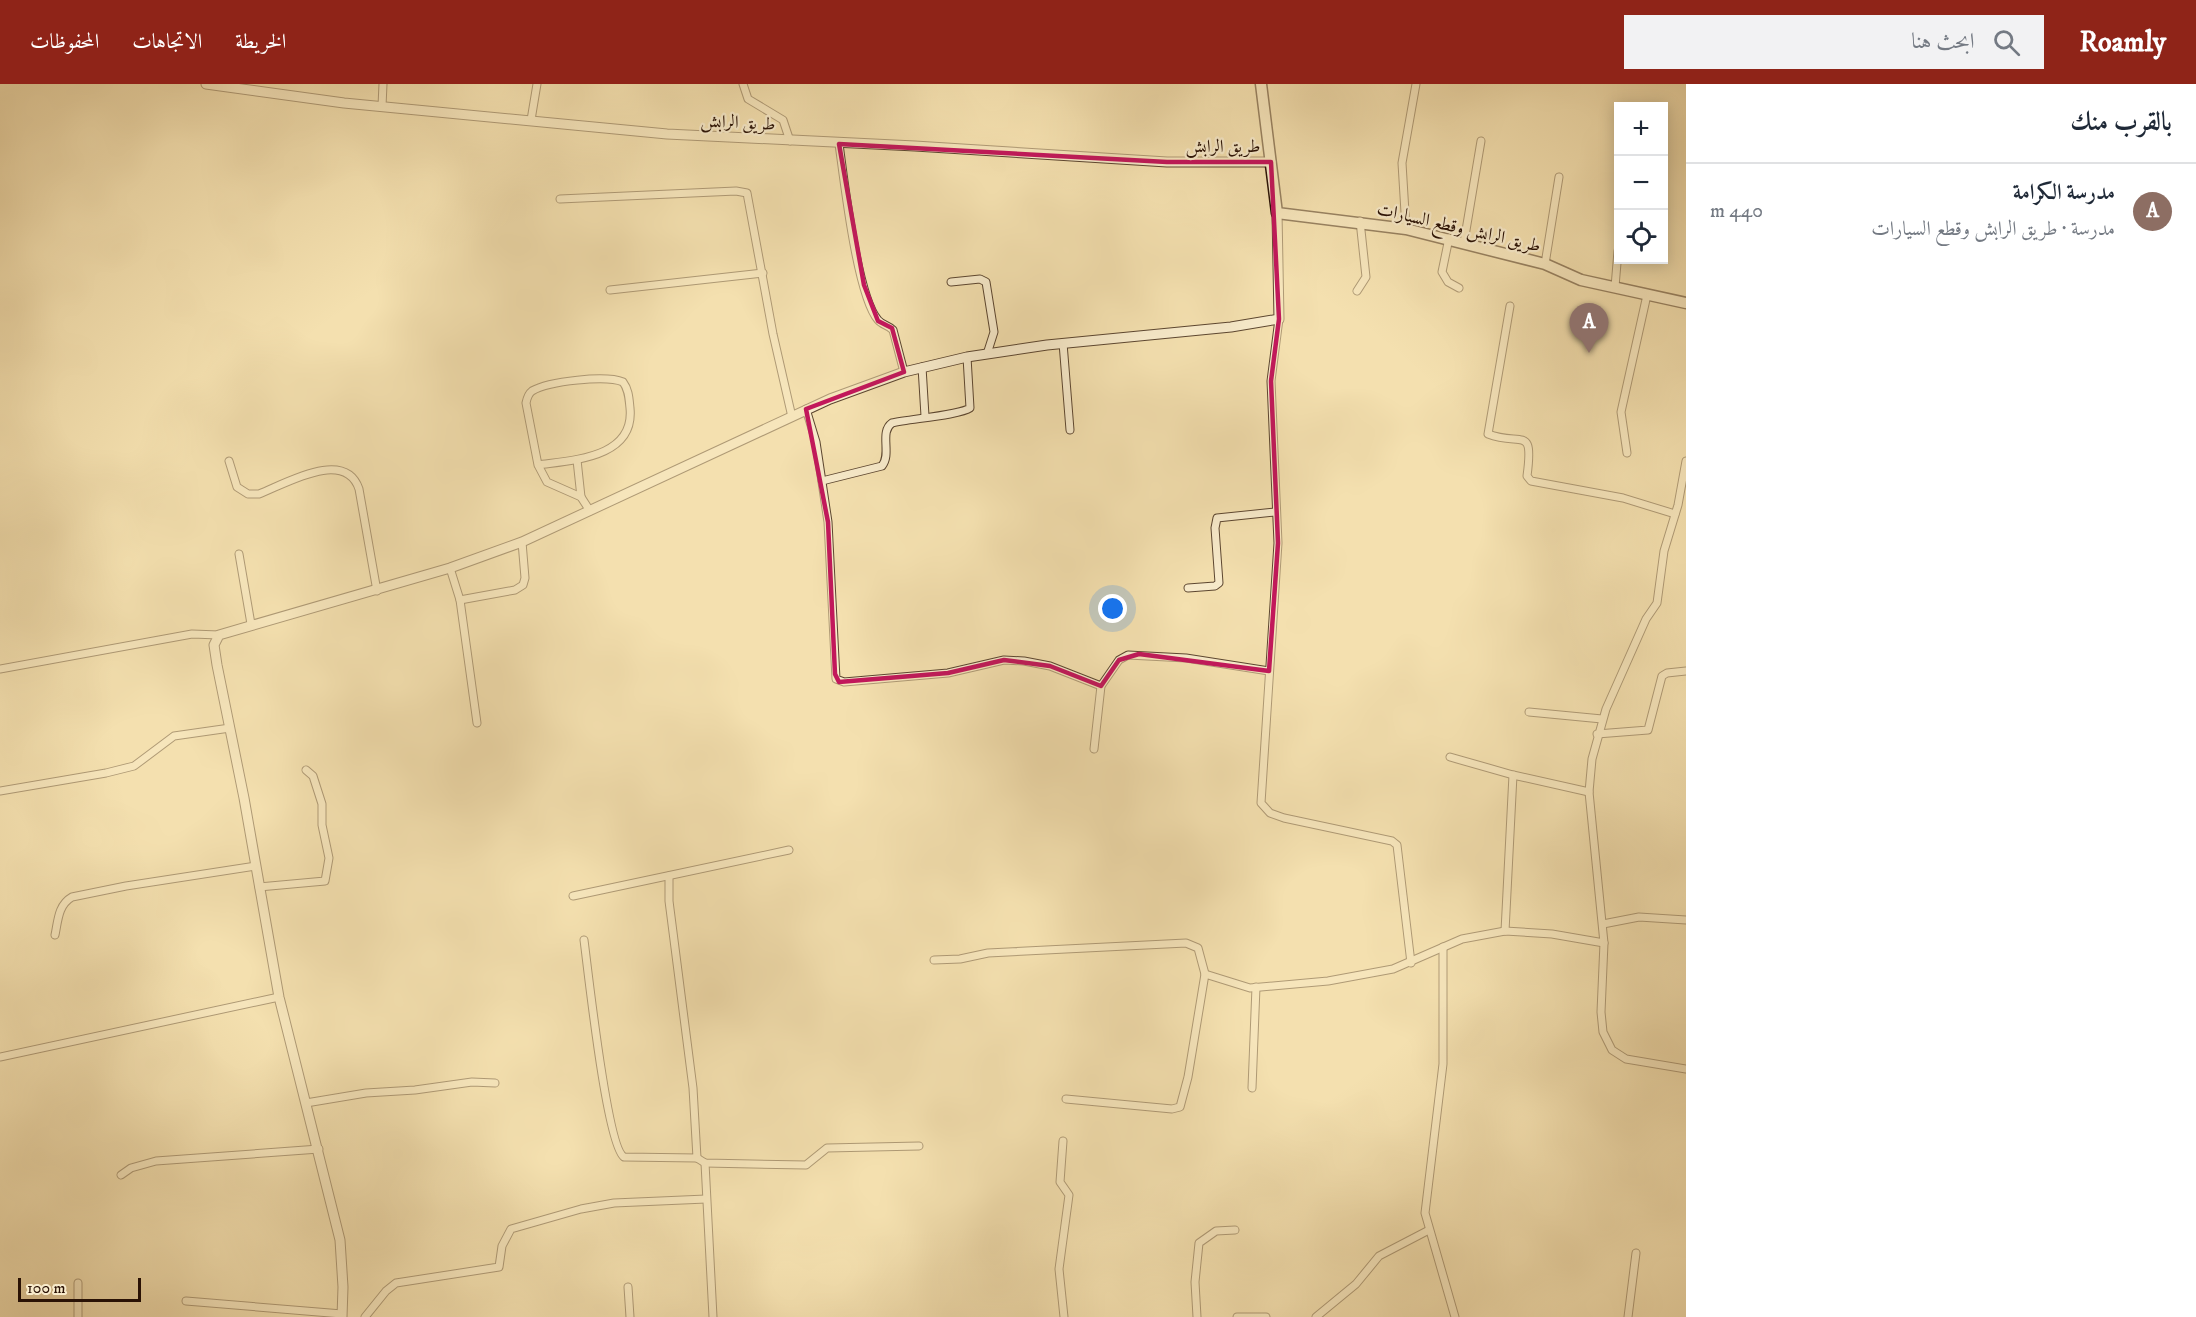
<!DOCTYPE html>
<html lang="ar">
<meta charset="utf-8">
<style>
:root{--surface:#fff;--page:#f2f2f3;--text:#1f2937;--muted:#747a83;--line:#e0e1e3;--accent:#8f2418}
body{margin:0;font-family:"IM FELL DW Pica",Amiri,serif;background:var(--page);color:var(--text);direction:rtl}
.controls{position:absolute;right:18px;top:18px;display:grid;overflow:hidden;border-radius:0px;box-shadow:0 3px 15px #0003}
.controls button{width:54px;height:54px;display:grid;place-items:center;padding:0;border:0;border-bottom:2px solid var(--line);background:var(--surface);color:var(--text);font:30px sans-serif}
.scale{position:absolute;left:18px;bottom:15px;width:123px;box-sizing:border-box;padding-left:6px;border:3px solid #2a1205;border-top:0;font-size:16px;line-height:21px;white-space:nowrap;color:#2a1205;-webkit-text-stroke:4px #f8ebcb;paint-order:stroke}
.you{position:absolute;left:1113px;top:525px;width:21px;height:21px;margin:-15px;border:4px solid #fff;border-radius:50%;background:#1a73e8;box-shadow:0 0 0 9px #1a73e833}
.badge{display:grid;place-items:center;width:39px;height:39px;border-radius:50%;background:var(--accent);color:#fff;font-size:20px;font-weight:700}
.pin{position:absolute;translate:-50% -50px;filter:drop-shadow(0 2px 3px #0008)}
.pin::after{content:'';position:absolute;top:32px;width:21px;height:18px;background:inherit;clip-path:polygon(0 0,100% 0,50% 100%)}
.list{margin:0;padding:0;list-style:none}
h2{display:flex;justify-content:space-between;align-items:center;height:78px;margin:0;padding:0 24px;font-size:26px}
h2 small{font-size:20px;font-weight:400;color:var(--muted)}
.list li{display:grid;grid-template-columns:39px 1fr auto;gap:18px;align-items:center;box-sizing:border-box;height:96px;padding:0 24px;border-top:2px solid var(--line)}
.list b{display:block;font-size:22px;white-space:nowrap}
.list p{margin:0;font-size:20px;white-space:nowrap;color:var(--muted)}
.list em{font-size:20px;font-style:normal;color:var(--muted)}
.icon{flex:none;width:33px;height:33px;fill:none;stroke:currentColor;stroke-width:2;stroke-linecap:round;stroke-linejoin:round}
.map{position:relative;flex:none;width:1686px;height:1233px;overflow:hidden;direction:ltr}
header{display:flex;align-items:center;gap:36px;box-sizing:border-box;height:84px;padding:0 30px;background:var(--accent);color:#fff}
header strong{font-size:28px}
nav{display:flex;gap:33px;margin-inline-start:auto;font-size:21px}
.search{width:420px;height:54px;background:var(--page);display:flex;align-items:center;gap:15px;box-sizing:border-box;padding:0 21px;border-radius:0px;color:var(--muted);font-size:22px}
main{display:flex}
aside{flex:1;background:var(--surface)}
.map>svg:first-child{display:block}
.lines{fill:none;stroke-linecap:round;stroke-linejoin:round}
.minor-casing{stroke:#5c4630;stroke-width:9}
.tertiary-casing{stroke:#5c4630;stroke-width:11}
.secondary-casing{stroke:#2a1205;stroke-width:13}
.minor{stroke:#f8ebcb;stroke-width:7}
.tertiary{stroke:#f8ebcb;stroke-width:9}
.secondary{stroke:#f8ebcb;stroke-width:10}
.marked{fill:none;stroke:#c2185b;stroke-width:4.5;stroke-linejoin:round}
.labels{text-anchor:middle;stroke-width:4.5;stroke-linejoin:round;paint-order:stroke}
.street-label{font-size:18px;fill:#2a1205;stroke:#f8ebcb}
</style>
<header>
<strong>Roamly</strong>
<div class="search"><svg class="icon" aria-label="search" viewBox="0 0 24 24"><circle cx="10" cy="10" r="6"/><path d="M15 15l6 6"/></svg>ابحث هنا</div>
<nav><a>الخريطة</a><a>الاتجاهات</a><a>المحفوظات</a></nav>
</header>
<main>
<aside>
<h2>بالقرب منك<small></small></h2>
<ul class="list">
<li><span class="badge" style="background:#8d6e63">A</span><div><b>مدرسة الكرامة</b><p>مدرسة · طريق الرابش وقطع السيارات</p></div><em>440 m</em></li>
</ul>
</aside>
<div class="map">
<svg width="1686" height="1233" viewBox="0 0 1686 1233">
<rect width="100%" height="100%" fill="#f4e0af"/>
<filter id="stains"><feTurbulence type="fractalNoise" baseFrequency=".00333" numOctaves="4"/><feColorMatrix values="0 0 0 0 .2 0 0 0 0 .09 0 0 0 0 .02 0 0 0 .5 -.17"/></filter>
<radialGradient id="worn" r=".72"><stop offset=".6" stop-color="#630" stop-opacity="0"/><stop offset="1" stop-color="#630" stop-opacity=".3"/></radialGradient>
<g class="lines">
<!-- minor casing -->
<g class="minor-casing">
<g id="minor">
<polyline points="743,0 748,15 783,36 790,57"/>
<polyline points="382,22 383,0"/>
<polyline points="531,36 537,0"/>
<path d="M839,60c5,35 18,152 39,176 4,5 10,5 15,10l11,42"/>
<polyline points="560,115 736,107 747,109 773,250 792,333"/>
<polyline points="1406,145 1402,79 1416,0"/>
<polyline points="1449,154 1442,188 1448,198 1459,204"/>
<polyline points="1464,158 1481,57"/>
<polyline points="1545,180 1559,93"/>
<polyline points="951,198 980,195 986,198 994,248 987,270"/>
<polyline points="1615,203 1618,167"/>
<polyline points="610,206 763,189"/>
<polyline points="1357,207 1366,193 1360,137"/>
<path d="M1510,222l-22,128c34,13 46,-10 39,42l4,5 92,17 52,16"/>
<polyline points="1279,235 1271,297 1278,459 1261,719 1270,729 1284,734 1392,757 1397,761 1411,879"/>
<polyline points="1063,259 1070,346"/>
<polyline points="922,283 925,332"/>
<polyline points="806,325 816,358 828,438 836,595 844,598 948,589 1004,576 1024,577 1050,582 1101,602"/>
<polyline points="1627,369 1621,328 1647,211"/>
<polyline points="577,376 581,413"/>
<path d="M229,377l8,26 11,7h11c26,-10 86,-46 100,-5l18,102"/>
<polyline points="1686,377 1678,421 1664,467 1657,519 1646,535 1606,625 1592,675 1589,708 1604,859 1601,928 1603,948 1612,966 1626,975 1686,985"/>
<path d="M538,381c35,-5 97,-7 92,-57 -1,-9 -1,-18 -7,-26 -17,-7 -74,-1 -91,9 -4,3 -5,7 -6,12l12,62 9,17 34,15 9,14"/>
<path d="M822,397l60,-15c10,-12 -3,-34 10,-43 17,-4 68,-8 78,-15l-3,-51"/>
<polyline points="239,470 251,540"/>
<polyline points="450,484 460,516"/>
<polyline points="1188,504 1215,502 1219,499 1215,444 1217,434 1275,428"/>
<polyline points="0,585 192,550 219,551"/>
<polyline points="1529,628 1602,635"/>
<polyline points="477,639 460,516 515,506 523,501 525,494 522,458"/>
<polyline points="1597,650 1648,646 1662,592 1667,589 1686,587"/>
<polyline points="1094,665 1101,602 1119,576 1128,571 1186,574 1269,587"/>
<polyline points="1450,673 1513,691 1589,708"/>
<polyline points="0,707 106,689 134,682 174,652 230,644"/>
<polyline points="259,803 325,797 329,774 322,741 322,720 313,692 306,686"/>
<polyline points="573,812 789,766"/>
<polyline points="1603,840 1639,833 1686,836"/>
<polyline points="1505,847 1513,691"/>
<path d="M55,851c3,-14 3,-30 17,-38l54,-11 130,-20"/>
<path d="M584,856c4,30 23,207 40,217l73,1 -4,-70 -24,-187v-25"/>
<polyline points="1443,863 1443,980 1425,1129 1455,1233"/>
<polyline points="934,876 960,875 988,869 1186,859 1198,864 1205,890"/>
<polyline points="0,973 279,913"/>
<polyline points="1252,1004 1256,903"/>
<polyline points="1066,1015 1172,1025 1180,1023 1188,993 1205,890 1250,904 1328,897 1393,885 1462,855 1505,847 1552,850 1604,859"/>
<polyline points="306,1019 366,1009 415,1006 472,998 495,999"/>
<polyline points="1063,1057 1060,1098 1069,1111 1059,1185 1064,1233"/>
<polyline points="697,1074 705,1079 806,1081 827,1064 919,1062"/>
<polyline points="705,1079 713,1233"/>
<polyline points="121,1091 131,1084 156,1077 319,1065"/>
<polyline points="78,1199 78,1233"/>
<polyline points="628,1203 630,1233"/>
<polyline points="186,1217 342,1230"/>
<polyline points="365,1233 386,1207 396,1199 499,1183 502,1162 511,1145 581,1125 614,1119 706,1115"/>
<polyline points="1197,1233 1195,1198 1199,1159 1216,1147 1235,1146"/>
<polyline points="1237,1233 1266,1233"/>
<polyline points="1316,1233 1356,1200 1379,1172 1429,1146"/>
<polyline points="1628,1233 1636,1169"/>
</g>
</g>
<!-- tertiary casing -->
<g class="tertiary-casing">
<g id="tertiary">
<polyline points="206,0 344,19 667,50 915,62 1167,78 1271,78"/>
<polyline points="342,1233 343,1203 340,1156 279,913 244,714 217,581 214,561 219,551 450,484 522,458 830,315 904,288 967,273 1047,261 1231,243 1279,235 1277,129"/>
</g>
</g>
<!-- secondary casing -->
<g class="secondary-casing">
<polyline id="secondary" points="1261,0 1277,129 1406,145 1545,180 1581,196 1686,219"/>
</g>
<!-- minor -->
<use href="#minor" class="minor"/>
<!-- tertiary -->
<use href="#tertiary" class="tertiary"/>
<!-- secondary -->
<use href="#secondary" class="secondary"/>
</g>
<!-- marked area -->
<path d="M0 0H1686V1233H0ZM839,60l328,18h104l8,157 -8,62 7,162 -9,128 -130,-17 -20,6 -18,26 -51,-20 -46,-6 -56,13 -109,9 -4,-8 -7,-152 -22,-113 98,-37 -12,-44 -14,-7 -14,-36z" fill="#f4e0af" fill-opacity=".55" fill-rule="evenodd"/>
<path class="marked" d="M839,60l328,18h104l8,157 -8,62 7,162 -9,128 -130,-17 -20,6 -18,26 -51,-20 -46,-6 -56,13 -109,9 -4,-8 -7,-152 -22,-113 98,-37 -12,-44 -14,-7 -14,-36z"/>
<g class="labels">
<!-- street labels -->
<g class="street-label">
<text transform="translate(738 38) rotate(3)" y="6">طريق الرابش</text>
<text x="1223" y="68">طريق الرابش</text>
<text transform="translate(1459 143) rotate(13)" y="6">طريق الرابش وقطع السيارات</text>
</g>
</g>
<rect width="100%" height="100%" filter="url(#stains)"/>
<rect width="100%" height="100%" fill="url(#worn)"/>
</svg>
<div class="controls">
<button>+</button>
<button>−</button>
<button><svg class="icon" aria-label="locate" viewBox="0 0 24 24"><circle cx="12" cy="12" r="6"/><path d="M12 2v4M12 18v4M2 12h4M18 12h4"/></svg></button>
</div>
<div class="scale">100 m</div>
<div class="you"></div>
<div class="pin badge" style="left:1589px;top:269px;background:#8d6e63">A</div>
</div>
</main>
